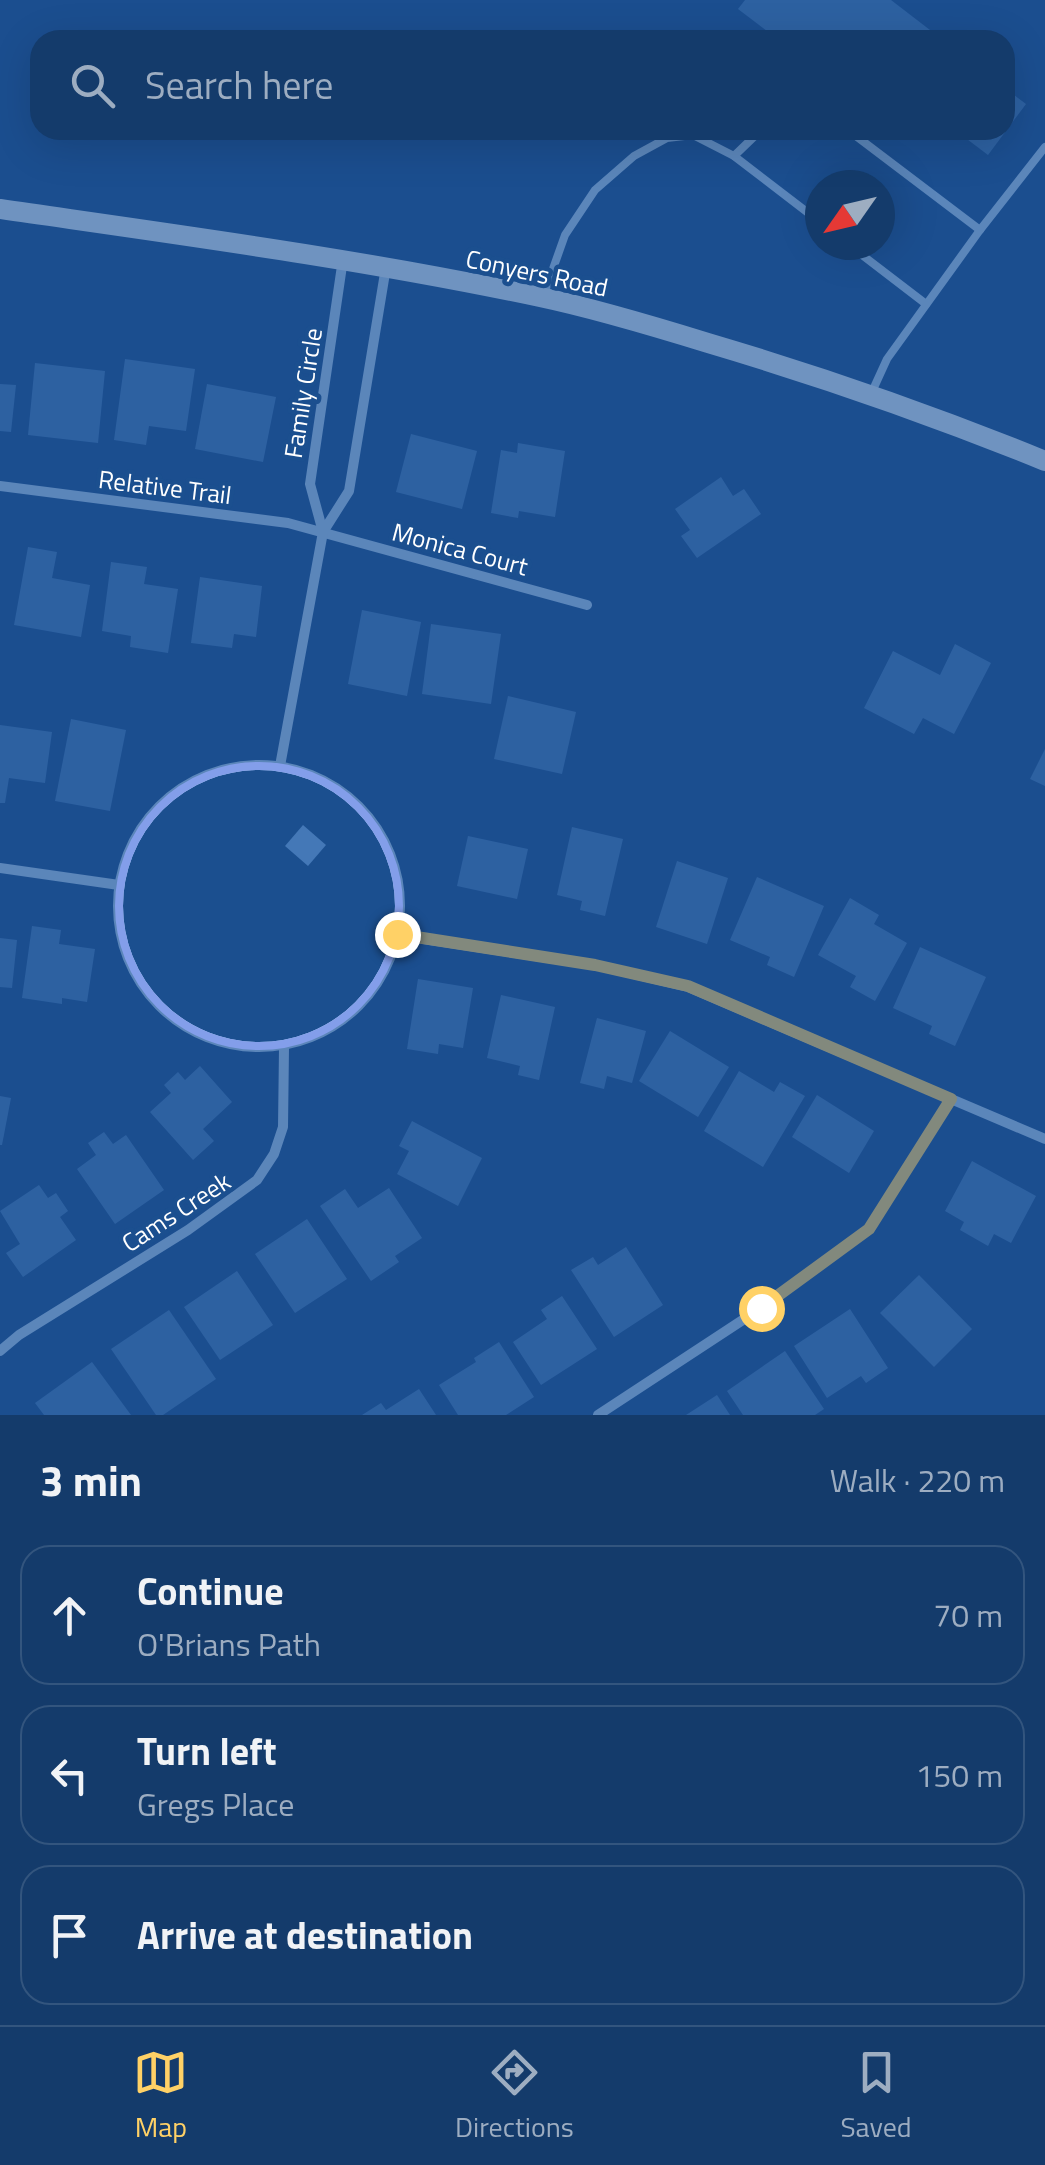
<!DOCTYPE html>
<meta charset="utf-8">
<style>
:root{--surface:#143b6b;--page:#214673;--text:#f1f3f6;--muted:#9dadc1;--line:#33557e;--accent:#ffd166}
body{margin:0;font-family:"Titillium Web",sans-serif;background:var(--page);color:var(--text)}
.compass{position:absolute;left:805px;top:170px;width:90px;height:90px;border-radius:50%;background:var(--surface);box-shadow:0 10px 40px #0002;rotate:236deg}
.stop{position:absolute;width:30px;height:30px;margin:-22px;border:8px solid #ffd166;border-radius:50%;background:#fff}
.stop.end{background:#ffd166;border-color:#fff;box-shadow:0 2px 10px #0008}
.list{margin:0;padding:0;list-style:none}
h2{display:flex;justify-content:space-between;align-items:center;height:130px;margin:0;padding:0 40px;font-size:42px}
h2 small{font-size:32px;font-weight:400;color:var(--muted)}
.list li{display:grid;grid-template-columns:65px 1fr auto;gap:30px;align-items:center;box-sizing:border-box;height:140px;margin:0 20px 20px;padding:0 20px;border:2px solid var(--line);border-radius:30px}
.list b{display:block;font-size:38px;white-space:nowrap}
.list p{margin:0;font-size:32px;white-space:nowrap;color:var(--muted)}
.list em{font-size:32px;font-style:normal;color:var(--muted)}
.icon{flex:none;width:55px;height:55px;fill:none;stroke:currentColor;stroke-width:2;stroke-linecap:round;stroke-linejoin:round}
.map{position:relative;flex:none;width:1045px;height:1415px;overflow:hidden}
.search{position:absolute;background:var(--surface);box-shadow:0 10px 40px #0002;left:30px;right:30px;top:30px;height:110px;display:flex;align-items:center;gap:25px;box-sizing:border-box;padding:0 35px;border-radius:30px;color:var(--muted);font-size:38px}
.sheet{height:610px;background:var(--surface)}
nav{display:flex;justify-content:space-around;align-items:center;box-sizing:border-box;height:140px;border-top:2px solid var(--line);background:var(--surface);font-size:28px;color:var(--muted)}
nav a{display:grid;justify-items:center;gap:5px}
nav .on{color:var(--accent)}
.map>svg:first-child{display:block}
.building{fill:#4478b7}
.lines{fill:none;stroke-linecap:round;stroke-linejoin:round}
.service{stroke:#a9c9ee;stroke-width:8}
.minor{stroke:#a9c9ee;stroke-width:10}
.secondary{stroke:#d6e6fa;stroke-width:20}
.route{stroke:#ffd166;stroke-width:12}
.marked{fill:none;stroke:#839eea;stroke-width:8;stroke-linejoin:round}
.labels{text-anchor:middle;stroke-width:9;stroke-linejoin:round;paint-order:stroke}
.street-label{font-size:25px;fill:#fff;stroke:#1b4f8f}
</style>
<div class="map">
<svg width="1045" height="1415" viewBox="0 0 1045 1415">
<rect width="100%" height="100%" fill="#1b4f8f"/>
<!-- building -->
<g class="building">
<polygon points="745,0 891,0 943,40 779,40 738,9"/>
<polygon points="1005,88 1026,104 988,155 955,130 1005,130"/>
<polygon points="125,359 195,369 186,431 149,426 146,445 114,440"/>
<polygon points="35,363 105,371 98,443 28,435"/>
<polygon points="0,384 16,385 11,432 0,431"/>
<polygon points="207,384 276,397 263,462 195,449"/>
<polygon points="411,434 477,451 462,509 396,492"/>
<polygon points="518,443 565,451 555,517 519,511 518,518 491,513 501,450 517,453"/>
<polygon points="721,477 733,496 744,489 761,514 697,558 681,536 690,530 675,509"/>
<polygon points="28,547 57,552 52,578 90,585 81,637 14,625"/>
<polygon points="111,562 147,567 144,584 178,589 168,653 130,647 131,636 102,631"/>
<polygon points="200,577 262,586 256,637 234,634 232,648 191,643"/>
<polygon points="362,610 421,622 407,696 348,684"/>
<polygon points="431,624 501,634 491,704 422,694"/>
<polygon points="955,644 991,663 954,734 923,718 914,734 864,708 893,651 940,675"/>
<polygon points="508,696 576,712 562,774 494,759"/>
<polygon points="71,719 126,730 110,811 55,801"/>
<polygon points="0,725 52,732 45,783 9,778 5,803 0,803"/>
<polygon points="1045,749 1045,786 1030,779"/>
<polygon points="303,825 326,845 308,866 285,846"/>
<polygon points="572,827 623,839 605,916 580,910 582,901 557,895"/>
<polygon points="468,836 528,849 517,899 457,886"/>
<polygon points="677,861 728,878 707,944 656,927"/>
<polygon points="757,877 824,906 794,977 767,965 770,957 730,940"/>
<polygon points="850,898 879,915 874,924 907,943 875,1001 850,987 856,976 818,955"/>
<polygon points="32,926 61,930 59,944 95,949 87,1002 62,998 62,1004 22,998"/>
<polygon points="0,938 17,940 12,988 0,987"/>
<polygon points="920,947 986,977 955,1046 929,1034 932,1026 893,1008"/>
<polygon points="418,979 473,988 463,1048 439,1044 438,1054 407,1049"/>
<polygon points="501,995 555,1007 539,1080 518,1075 520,1066 487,1058"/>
<polygon points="597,1018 646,1031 632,1083 607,1076 604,1089 580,1083"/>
<polygon points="670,1031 729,1067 698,1117 639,1081"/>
<polygon points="200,1066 232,1102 203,1129 214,1141 193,1160 150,1112 171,1093 164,1085 178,1072 185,1080"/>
<polygon points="739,1071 774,1092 780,1082 805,1096 763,1167 704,1131"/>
<polygon points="817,1095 874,1131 849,1173 792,1137"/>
<polygon points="0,1096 11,1098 2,1145 0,1145"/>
<polygon points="412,1121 482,1158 458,1206 397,1174 409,1151 399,1146"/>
<polygon points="104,1132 113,1144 126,1135 164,1190 115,1224 77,1169 96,1155 88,1143"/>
<polygon points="972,1161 1036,1196 1011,1243 994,1234 988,1246 960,1230 964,1222 945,1211"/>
<polygon points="39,1185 48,1198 56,1193 68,1211 60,1217 76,1240 23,1277 6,1253 20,1244 0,1211"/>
<polygon points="389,1188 422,1238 395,1256 399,1262 371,1281 320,1206 345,1189 358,1208"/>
<polygon points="307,1219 347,1279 295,1313 255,1254"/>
<polygon points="626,1247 663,1305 614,1337 571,1270 593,1257 598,1265"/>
<polygon points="237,1271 273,1325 220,1360 184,1307"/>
<polygon points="919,1275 972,1329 934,1367 880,1313"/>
<polygon points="562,1296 597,1349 541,1385 513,1342 547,1319 541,1310"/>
<polygon points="850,1309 888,1368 866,1383 861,1376 827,1398 794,1346"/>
<polygon points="169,1310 216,1379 163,1415 156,1415 111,1349"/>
<polygon points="499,1342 534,1397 506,1415 458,1415 439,1385 476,1362 474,1358"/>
<polygon points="785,1351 824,1409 815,1415 743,1415 727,1391"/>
<polygon points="92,1362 131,1415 44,1415 35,1403"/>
<polygon points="419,1389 436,1415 362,1415 381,1403 386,1410"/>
<polygon points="717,1395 730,1415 686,1415"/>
</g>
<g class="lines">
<!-- service -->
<g class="service">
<polyline points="848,130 980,230"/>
<polyline points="734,156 761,130"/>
<polyline points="849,245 926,304"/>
<polyline points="543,297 565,235 595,190 634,156 667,138 693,135 734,156 820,222"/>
<polyline points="871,394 887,359 980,230 1045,147"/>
</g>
<!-- minor -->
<g class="minor">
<polyline points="0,486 288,523 587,605"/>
<polyline points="323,532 310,484 343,259"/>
<circle cx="259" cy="906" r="141"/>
<polyline points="280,766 323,532 349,491 386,267"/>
<polyline points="0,868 119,885"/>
<polyline points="397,935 595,965 688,987 1045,1139"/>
<polyline points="0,1351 19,1335 188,1230 257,1180 274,1154 283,1127 284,1048"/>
<polyline points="598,1415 761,1308 869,1229 951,1099"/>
</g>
<!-- secondary -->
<path class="secondary" d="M0,209c180,26 361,50 540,88 57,12 113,29 168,46 115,34 227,73 337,118"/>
</g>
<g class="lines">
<!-- route -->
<polyline class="route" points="397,934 595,965 688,986 951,1099 869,1229 761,1308"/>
</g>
<!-- marked area -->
<path d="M0 0H1045V1415H0ZM119 906a140 140 0 1 1 280 0a140 140 0 1 1-280 0Z" fill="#1b4f8f" fill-opacity=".55" fill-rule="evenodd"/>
<path class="marked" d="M119 906a140 140 0 1 1 280 0a140 140 0 1 1-280 0Z"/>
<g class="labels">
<!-- street labels -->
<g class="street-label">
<text transform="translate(537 273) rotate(12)" y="9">Conyers Road</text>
<text transform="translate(303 393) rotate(-81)" y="9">Family Circle</text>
<text transform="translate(165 487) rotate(7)" y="9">Relative Trail</text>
<text transform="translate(460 549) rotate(15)" y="9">Monica Court</text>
<text transform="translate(176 1212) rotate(-33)" y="9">Cams Creek</text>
</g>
</g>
</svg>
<svg class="compass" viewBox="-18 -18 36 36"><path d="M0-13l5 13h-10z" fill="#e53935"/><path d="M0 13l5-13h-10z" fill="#9dadc1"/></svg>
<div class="stop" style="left:761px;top:1308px"></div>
<div class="stop end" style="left:397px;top:934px"></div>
<div class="search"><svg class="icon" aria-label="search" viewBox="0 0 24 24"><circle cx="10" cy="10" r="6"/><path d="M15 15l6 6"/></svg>Search here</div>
</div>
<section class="sheet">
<h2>3 min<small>Walk · 220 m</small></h2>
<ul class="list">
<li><svg class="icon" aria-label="ahead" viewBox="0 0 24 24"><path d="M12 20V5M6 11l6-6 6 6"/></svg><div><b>Continue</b><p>O'Brians Path</p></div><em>70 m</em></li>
<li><svg class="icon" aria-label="left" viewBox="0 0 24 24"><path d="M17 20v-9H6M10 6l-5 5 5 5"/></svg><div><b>Turn left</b><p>Gregs Place</p></div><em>150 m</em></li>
<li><svg class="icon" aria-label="arrive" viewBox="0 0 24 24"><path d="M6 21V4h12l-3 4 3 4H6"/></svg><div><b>Arrive at destination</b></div></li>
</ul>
</section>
<nav>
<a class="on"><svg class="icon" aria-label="map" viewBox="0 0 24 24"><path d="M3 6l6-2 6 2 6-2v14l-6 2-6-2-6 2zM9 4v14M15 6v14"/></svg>Map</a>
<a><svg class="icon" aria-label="directions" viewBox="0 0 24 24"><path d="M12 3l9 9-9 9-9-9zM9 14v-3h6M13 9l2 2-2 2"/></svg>Directions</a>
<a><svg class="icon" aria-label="saved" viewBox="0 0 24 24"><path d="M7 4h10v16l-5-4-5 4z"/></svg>Saved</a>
</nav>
